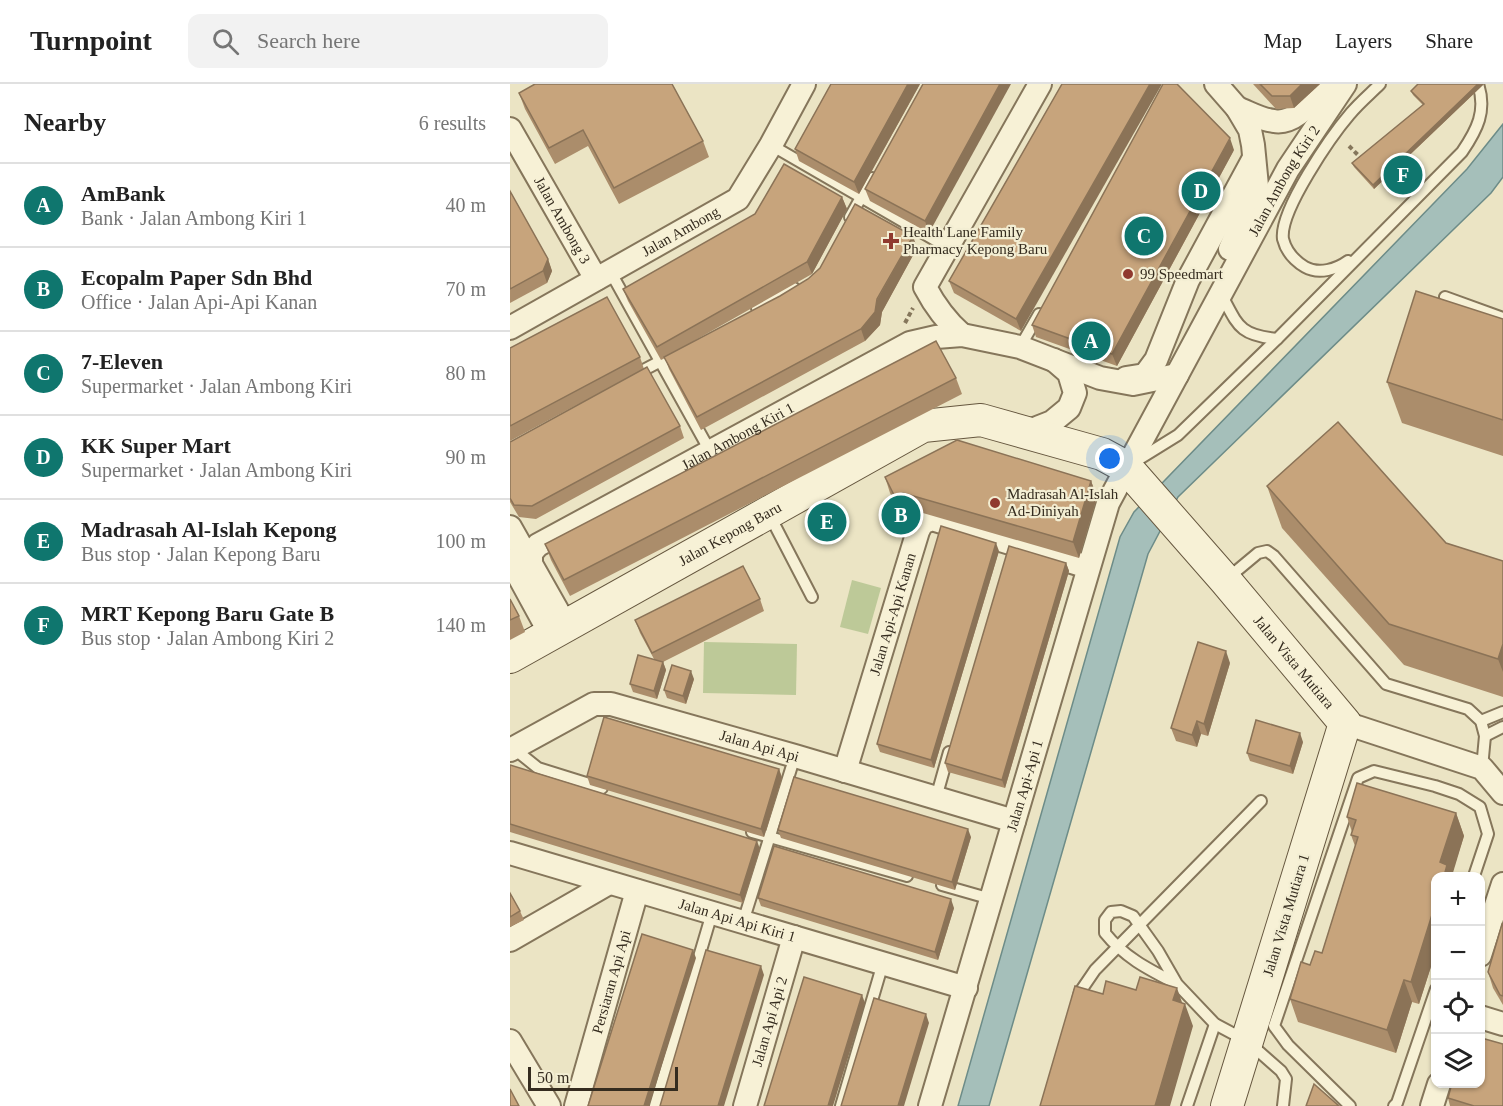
<!DOCTYPE html>
<meta charset="utf-8">
<style>
:root{--surface:#fff;--page:#f2f2f2;--text:#222;--muted:#767676;--line:#e0e0e0;--accent:#0f766e}
body{margin:0;font-family:Georgia,serif;background:var(--page);color:var(--text)}
.controls{position:absolute;right:18px;bottom:18px;display:grid;overflow:hidden;border-radius:12px;box-shadow:0 2px 4px #0004}
.controls button{width:54px;height:54px;display:grid;place-items:center;padding:0;border:0;border-bottom:2px solid var(--line);background:var(--surface);color:var(--text);font:30px sans-serif}
.scale{position:absolute;left:18px;bottom:15px;width:150px;box-sizing:border-box;padding-left:6px;border:3px solid #352c1f;border-top:0;font-size:16px;line-height:21px;white-space:nowrap;color:#352c1f;-webkit-text-stroke:4px #f3eed3;paint-order:stroke}
.you{position:absolute;left:600px;top:375px;width:21px;height:21px;margin:-15px;border:4px solid #fff;border-radius:50%;background:#1a73e8;box-shadow:0 0 0 9px #1a73e833}
.badge{display:grid;place-items:center;width:39px;height:39px;border-radius:50%;background:var(--accent);color:#fff;font-size:20px;font-weight:700}
.pin{position:absolute;translate:-50% -50%;border:3px solid #fff;box-shadow:0 2px 6px #0006}
.list{margin:0;padding:0;list-style:none}
h2{display:flex;justify-content:space-between;align-items:center;height:78px;margin:0;padding:0 24px;font-size:26px}
h2 small{font-size:20px;font-weight:400;color:var(--muted)}
.list li{display:grid;grid-template-columns:39px 1fr auto;gap:18px;align-items:center;box-sizing:border-box;height:84px;padding:0 24px;border-top:2px solid var(--line)}
.list b{display:block;font-size:22px;white-space:nowrap}
.list p{margin:0;font-size:20px;white-space:nowrap;color:var(--muted)}
.list em{font-size:20px;font-style:normal;color:var(--muted)}
.icon{flex:none;width:33px;height:33px;fill:none;stroke:currentColor;stroke-width:2;stroke-linecap:round;stroke-linejoin:round}
.map{position:relative;flex:none;width:993px;height:1022px;overflow:hidden}
header{display:flex;align-items:center;gap:36px;box-sizing:border-box;height:84px;padding:0 30px;background:var(--surface);border-bottom:2px solid var(--line)}
header strong{font-size:28px}
nav{display:flex;gap:33px;margin-inline-start:auto;font-size:21px}
.search{width:420px;height:54px;background:var(--page);display:flex;align-items:center;gap:15px;box-sizing:border-box;padding:0 21px;border-radius:12px;color:var(--muted);font-size:22px}
main{display:flex}
aside{flex:1;background:var(--surface)}
.map>svg:first-child{display:block}
.green{fill:#bdc998}
.water{fill:#a5bfba;stroke:#6d8c88;stroke-width:1.5}
.lines{fill:none;stroke-linecap:round;stroke-linejoin:round}
.lane-casing{stroke:#85765b;stroke-width:14}
.street-casing{stroke:#85765b;stroke-width:26}
.secondary-casing{stroke:#66573f;stroke-width:34}
.path{stroke:#85765b;stroke-width:4;stroke-dasharray:4.5 3;stroke-linecap:butt}
.lane{stroke:#f7f1d6;stroke-width:10}
.street{stroke:#f7f1d6;stroke-width:22}
.secondary{stroke:#f7f1d6;stroke-width:32}
.wall{fill:#ab8d6b}
.shaded-wall{fill:#8b7357}
.building{fill:#c7a47c;stroke:#8b7357;stroke-width:1.5}
.poi-dot{fill:#903a2f;stroke:#f3eed3;stroke-width:2}
.labels{text-anchor:middle;stroke-width:4.5;stroke-linejoin:round;paint-order:stroke}
.street-label{font-size:15px;fill:#352c1f;stroke:#f3eed3}
.poi-label{font-size:15px;fill:#352c1f;stroke:#f3eed3;text-anchor:start}
</style>
<header>
<strong>Turnpoint</strong>
<div class="search"><svg class="icon" aria-label="search" viewBox="0 0 24 24"><circle cx="10" cy="10" r="6"/><path d="M15 15l6 6"/></svg>Search here</div>
<nav><a>Map</a><a>Layers</a><a>Share</a></nav>
</header>
<main>
<aside>
<h2>Nearby<small>6 results</small></h2>
<ul class="list">
<li><span class="badge">A</span><div><b>AmBank</b><p>Bank · Jalan Ambong Kiri 1</p></div><em>40 m</em></li>
<li><span class="badge">B</span><div><b>Ecopalm Paper Sdn Bhd</b><p>Office · Jalan Api-Api Kanan</p></div><em>70 m</em></li>
<li><span class="badge">C</span><div><b>7-Eleven</b><p>Supermarket · Jalan Ambong Kiri</p></div><em>80 m</em></li>
<li><span class="badge">D</span><div><b>KK Super Mart</b><p>Supermarket · Jalan Ambong Kiri</p></div><em>90 m</em></li>
<li><span class="badge">E</span><div><b>Madrasah Al-Islah Kepong</b><p>Bus stop · Jalan Kepong Baru</p></div><em>100 m</em></li>
<li><span class="badge">F</span><div><b>MRT Kepong Baru Gate B</b><p>Bus stop · Jalan Ambong Kiri 2</p></div><em>140 m</em></li>
</ul>
</aside>
<div class="map">
<svg width="993" height="1022" viewBox="0 0 993 1022">
<rect width="100%" height="100%" fill="#ebe4c4"/>
<!-- green -->
<g class="green">
<polygon points="342,496 371,504 358,550 330,543"/>
<polygon points="194,558 287,560 286,611 193,609"/>
</g>
<!-- water -->
<polygon class="water" points="993,40 993,93 981,109 668,413 638,470 479,1022 448,1022 610,453 624,428 957,85"/>
<g class="lines">
<!-- lane casing -->
<g class="lane-casing">
<g id="lane">
<polyline points="261,61 437,163"/>
<polyline points="340,133 362,94"/>
<path d="M838,177c-11,8 -29,14 -43,6 -10,-6 -19,-16 -22,-28 -4,-28 49,-104 67,-125 9,-11 20,-20 30,-30"/>
<polyline points="100,187 200,367"/>
<path d="M711,210c17,31 17,41 56,45l185,-187c15,-22 25,-41 16,-68"/>
<polyline points="935,213 993,234"/>
<polyline points="247,224 284,204"/>
<polyline points="510,263 529,230"/>
<polyline points="126,290 168,268"/>
<polyline points="626,377 668,351 767,255"/>
<polyline points="260,432 302,513"/>
<polyline points="718,494 748,469 757,467 764,472 876,600 958,625 971,637 975,652 972,684"/>
<polyline points="971,637 993,628"/>
<polyline points="975,652 993,643"/>
<polyline points="3,664 28,684 92,704"/>
<polyline points="426,714 439,668"/>
<polyline points="242,748 397,792"/>
<polyline points="432,801 481,815"/>
<polyline points="233,838 285,672"/>
<path d="M667,900c-27,-14 -52,-26 -72,-51v-13l6,-8 10,-1 12,5 25,35 19,33 38,40 32,17 34,30 5,8 -3,27"/>
<polyline points="568,916 570,908 585,886 751,717"/>
<polyline points="145,1022 202,829"/>
<polyline points="331,1022 373,879"/>
<polyline points="677,1022 705,940"/>
<polyline points="840,1022 778,961 764,942 848,694 864,687 925,702 949,710 970,723 978,750 964,792"/>
<polyline points="884,1022 887,1019 926,905"/>
</g>
</g>
<!-- street casing -->
<g class="street-casing">
<g id="street">
<polyline points="706,0 727,24 740,46 743,61 747,102 720,165"/>
<path d="M727,24c11,4 24,12 37,13 22,4 40,-23 54,-37"/>
<path id="s1" d="M0,45l86,150"/>
<path id="s2" d="M0,244l228,-129 33,-54 33,-61"/>
<path d="M452,251c-16,-14 -27,-29 -37,-48l115,-203"/>
<polyline points="616,294 635,291 646,276 678,196 744,74"/>
<polyline points="514,349 542,338 559,324 565,309 559,289 544,276"/>
<polyline points="0,443 56,542"/>
<polyline points="0,476 41,551"/>
<path id="s3" d="M21,479v-10l7,-8 372,-202 26,-6 26,-2 58,12 80,31 33,6 44,-9"/>
<polyline points="835,639 972,684 993,709"/>
<path id="s4" d="M0,666l84,-46h17l184,52 219,65"/>
<path id="s5" d="M335,687l73,-240 4,-8 10,-4 156,48"/>
<path id="s6" d="M0,769l456,135"/>
<polyline points="0,856 99,799"/>
<polyline points="970,871 993,800"/>
<polyline points="970,933 993,940"/>
<polyline points="0,957 39,1022"/>
<path id="s7" d="M66,1022l61,-215"/>
<path id="s8" d="M235,1022l49,-169"/>
<path id="s9" d="M420,1022l178,-603 180,-334 57,-85"/>
<polyline points="922,1022 929,1000"/>
</g>
</g>
<!-- secondary casing -->
<g class="secondary-casing">
<g id="secondary">
<path id="s10" d="M0,573l413,-231 58,-6 121,34 24,13 99,113 120,143 -118,383"/>
</g>
</g>
<!-- path -->
<g class="path">
<polyline points="839,62 852,75"/>
<polyline points="884,83 901,101"/>
<polyline points="395,239 403,224"/>
</g>
<!-- lane -->
<use href="#lane" class="lane"/>
<!-- street -->
<use href="#street" class="street"/>
<!-- secondary -->
<use href="#secondary" class="secondary"/>
</g>
<!-- wall -->
<g class="wall">
<polygon points="321,0 410,0 349,110 289,77 285,65"/>
<polygon points="413,0 419,149 360,117 355,105"/>
<polygon points="552,0 511,247 444,209 439,197"/>
<polygon points="743,0 810,0 784,24 766,25"/>
<polygon points="974,0 864,105 844,83 842,79 913,21 903,11 901,7"/>
<polygon points="9,9 193,57 199,73 109,120 78,62 45,80 15,25"/>
<polygon points="724,66 607,282 526,253 522,241"/>
<polygon points="0,107 38,175 42,187 37,199 0,219"/>
<polygon points="332,113 337,125 302,190 182,258 407,164 372,228 370,241 355,257 191,346 159,285 155,274 151,276 118,217 113,205"/>
<polygon points="993,235 993,372 892,339 877,298"/>
<polygon points="0,264 130,273 134,285 170,342 174,354 26,435 9,433 0,418 0,358 72,318 0,357"/>
<polygon points="446,294 452,310 60,512 41,476 35,460"/>
<polygon points="375,393 581,397 587,413 569,474 399,425 390,427 380,409"/>
<polygon points="757,402 993,477 993,613 894,581 772,444"/>
<polygon points="489,467 424,684 370,668 367,660"/>
<polygon points="556,479 559,487 495,704 438,688 435,679"/>
<polygon points="0,515 9,532 15,548 0,556"/>
<polygon points="250,515 254,527 153,578 156,586 147,615 123,608 120,600 144,575 130,549 125,536"/>
<polygon points="720,579 698,652 691,650 687,663 666,657 661,644"/>
<polygon points="184,595 176,620 157,614 154,606"/>
<polygon points="793,658 783,690 740,677 737,669"/>
<polygon points="0,681 250,765 233,819 0,748"/>
<polygon points="269,685 272,694 254,753 80,701 77,692"/>
<polygon points="946,729 954,752 941,792 926,792 926,867 909,920 902,918 886,969 788,938 780,915 812,869 845,762 841,751 842,748 837,733"/>
<polygon points="268,746 461,753 445,806 271,754"/>
<polygon points="0,809 10,827 14,836 0,843"/>
<polygon points="248,814 444,824 428,876 251,822"/>
<polygon points="993,841 993,921 983,904 978,888"/>
<polygon points="938,1014 993,1022 940,1022"/>
</g>
<!-- shaded-wall -->
<g class="shaded-wall">
<polygon points="398,0 410,0 349,110 344,98"/>
<polygon points="490,0 501,0 419,149 415,137"/>
<polygon points="640,0 652,0 511,247 506,235"/>
<polygon points="792,0 810,0 784,24 780,12"/>
<polygon points="968,0 974,0 864,105 863,101"/>
<polygon points="720,54 724,66 607,282 602,270"/>
<polygon points="332,113 337,125 302,190 297,178"/>
<polygon points="403,152 407,164 372,228 370,241 355,257 351,245"/>
<polygon points="38,175 42,187 37,199 33,187"/>
<polygon points="581,397 587,413 569,474 563,458"/>
<polygon points="486,459 489,467 424,684 421,676"/>
<polygon points="556,479 559,487 495,704 492,696"/>
<polygon points="993,560 993,588 988,575"/>
<polygon points="716,567 720,579 698,652 694,640"/>
<polygon points="153,578 156,586 147,615 144,607"/>
<polygon points="181,587 184,595 176,620 173,612"/>
<polygon points="687,637 691,650 687,663 682,651"/>
<polygon points="790,649 793,658 783,690 780,682"/>
<polygon points="269,685 272,694 254,753 251,745"/>
<polygon points="946,729 954,752 942,792 934,792 930,778"/>
<polygon points="458,745 461,753 445,806 442,798"/>
<polygon points="247,757 250,765 233,819 230,811"/>
<polygon points="441,815 444,824 428,876 425,868"/>
<polygon points="926,818 926,867 909,920 901,898"/>
<polygon points="183,866 186,874 139,1022 134,1022"/>
<polygon points="251,882 254,891 214,1022 208,1022"/>
<polygon points="894,896 902,918 886,969 877,946"/>
<polygon points="667,904 674,924 675,920 683,942 660,1022 645,1022 663,916"/>
<polygon points="352,911 355,919 323,1022 318,1022"/>
<polygon points="416,930 419,939 394,1022 388,1022"/>
</g>
<!-- building -->
<g class="building">
<polygon points="25,0 162,0 193,57 104,104 73,46 39,64 9,9"/>
<polygon points="321,0 398,0 344,98 285,65"/>
<polygon points="413,0 490,0 415,137 355,105"/>
<polygon points="552,0 640,0 506,235 439,197"/>
<polygon points="653,0 667,0 720,54 602,270 522,241"/>
<polygon points="750,0 792,0 780,12 762,12"/>
<polygon points="908,0 968,0 863,101 842,79 914,20 901,7"/>
<polygon points="274,80 332,113 297,178 147,263 113,205 245,130"/>
<polygon points="0,107 38,175 33,187 0,205"/>
<polygon points="345,120 403,152 367,215 365,228 351,245 187,333 154,273 270,212 298,195 310,184"/>
<polygon points="906,207 993,235 993,336 877,298"/>
<polygon points="97,213 130,273 0,342 0,264"/>
<polygon points="426,257 446,294 54,496 35,460"/>
<polygon points="137,283 170,342 22,422 4,421 0,414 0,358"/>
<polygon points="828,338 936,459 993,477 993,560 988,575 879,540 757,402"/>
<polygon points="447,356 581,397 563,458 393,409 384,411 375,393"/>
<polygon points="431,442 486,459 421,676 367,660"/>
<polygon points="499,462 556,479 492,696 435,679"/>
<polygon points="233,482 250,515 142,569 125,536"/>
<polygon points="0,515 9,532 0,536"/>
<polygon points="688,558 716,567 694,640 687,637 682,651 661,644"/>
<polygon points="128,571 153,578 144,607 120,600"/>
<polygon points="162,581 181,587 173,612 154,606"/>
<polygon points="94,633 269,685 251,745 77,692"/>
<polygon points="746,636 790,649 780,682 737,669"/>
<polygon points="0,681 247,757 230,811 0,740"/>
<polygon points="284,693 458,745 442,798 268,746"/>
<polygon points="847,699 946,729 930,778 937,781 934,792 926,792 926,818 901,898 894,896 877,946 780,915 791,878 800,881 805,867 812,869 848,753 841,751 846,736 837,733"/>
<polygon points="264,762 441,815 425,868 248,814"/>
<polygon points="0,809 10,827 0,833"/>
<polygon points="992,840 993,841 993,912 990,911 978,888"/>
<polygon points="132,850 183,866 134,1022 78,1022"/>
<polygon points="196,866 251,882 208,1022 150,1022"/>
<polygon points="294,893 352,911 318,1022 254,1022"/>
<polygon points="630,893 667,904 663,916 675,920 645,1022 530,1022 565,902 593,910 596,897 626,906"/>
<polygon points="364,914 416,930 388,1022 331,1022"/>
<polygon points="975,955 993,960 993,1022 964,1022 938,1014 942,999 970,999 970,957"/>
<polygon points="804,1000 829,1022 796,1022"/>
<polygon points="0,1005 9,1022 0,1022"/>
</g>
<!-- markers -->
<g class="poi-dot">
<path d="M378 148h6v6h6v6h-6v6h-6v-6h-6v-6h6z"/>
<circle cx="618" cy="190" r="6"/>
<circle cx="485" cy="419" r="6"/>
</g>
<g class="labels">
<!-- street labels -->
<g class="street-label">
<text dy="5" stroke="none"><textPath href="#s9" startOffset="996">Jalan Ambong Kiri 2</textPath></text>
<text dy="5" stroke="none"><textPath href="#s1" startOffset="105">Jalan Ambong 3</textPath></text>
<text dy="5" stroke="none"><textPath href="#s2" startOffset="196">Jalan Ambong</textPath></text>
<text dy="5" stroke="none"><textPath href="#s3" startOffset="248">Jalan Ambong Kiri 1</textPath></text>
<text dy="5" stroke="none"><textPath href="#s10" startOffset="252">Jalan Kepong Baru</textPath></text>
<text dy="5" stroke="none"><textPath href="#s5" startOffset="164">Jalan Api-Api Kanan</textPath></text>
<text dy="5" stroke="none"><textPath href="#s10" startOffset="942">Jalan Vista Mutiara</textPath></text>
<text dy="5" stroke="none"><textPath href="#s4" startOffset="267">Jalan Api Api</textPath></text>
<text dy="5" stroke="none"><textPath href="#s9" startOffset="334">Jalan Api-Api 1</textPath></text>
<text transform="translate(776 831) rotate(-73)" y="5">Jalan Vista Mutiara 1</text>
<text dy="5" stroke="none"><textPath href="#s6" startOffset="237">Jalan Api Api Kiri 1</textPath></text>
<text dy="5" stroke="none"><textPath href="#s7" startOffset="129">Persiaran Api Api</textPath></text>
<text dy="5" stroke="none"><textPath href="#s8" startOffset="88">Jalan Api Api 2</textPath></text>
</g>
<!-- poi labels -->
<g class="poi-label">
<text x="393" y="153">Health Lane Family<tspan x="393" dy="17">Pharmacy Kepong Baru</tspan></text>
<text x="630" y="195">99 Speedmart</text>
<text x="497" y="415">Madrasah Al-Islah<tspan x="497" dy="17">Ad-Diniyah</tspan></text>
</g>
</g>
</svg>
<div class="controls">
<button>+</button>
<button>−</button>
<button><svg class="icon" aria-label="locate" viewBox="0 0 24 24"><circle cx="12" cy="12" r="6"/><path d="M12 2v4M12 18v4M2 12h4M18 12h4"/></svg></button>
<button><svg class="icon" aria-label="layers" viewBox="0 0 24 24"><path d="M12 4l9 5-9 5-9-5zM3 14l9 5 9-5"/></svg></button>
</div>
<div class="scale">50 m</div>
<div class="you"></div>
<div class="pin badge" style="left:581px;top:257px">A</div>
<div class="pin badge" style="left:391px;top:431px">B</div>
<div class="pin badge" style="left:634px;top:152px">C</div>
<div class="pin badge" style="left:691px;top:107px">D</div>
<div class="pin badge" style="left:317px;top:438px">E</div>
<div class="pin badge" style="left:893px;top:91px">F</div>
</div>
</main>
